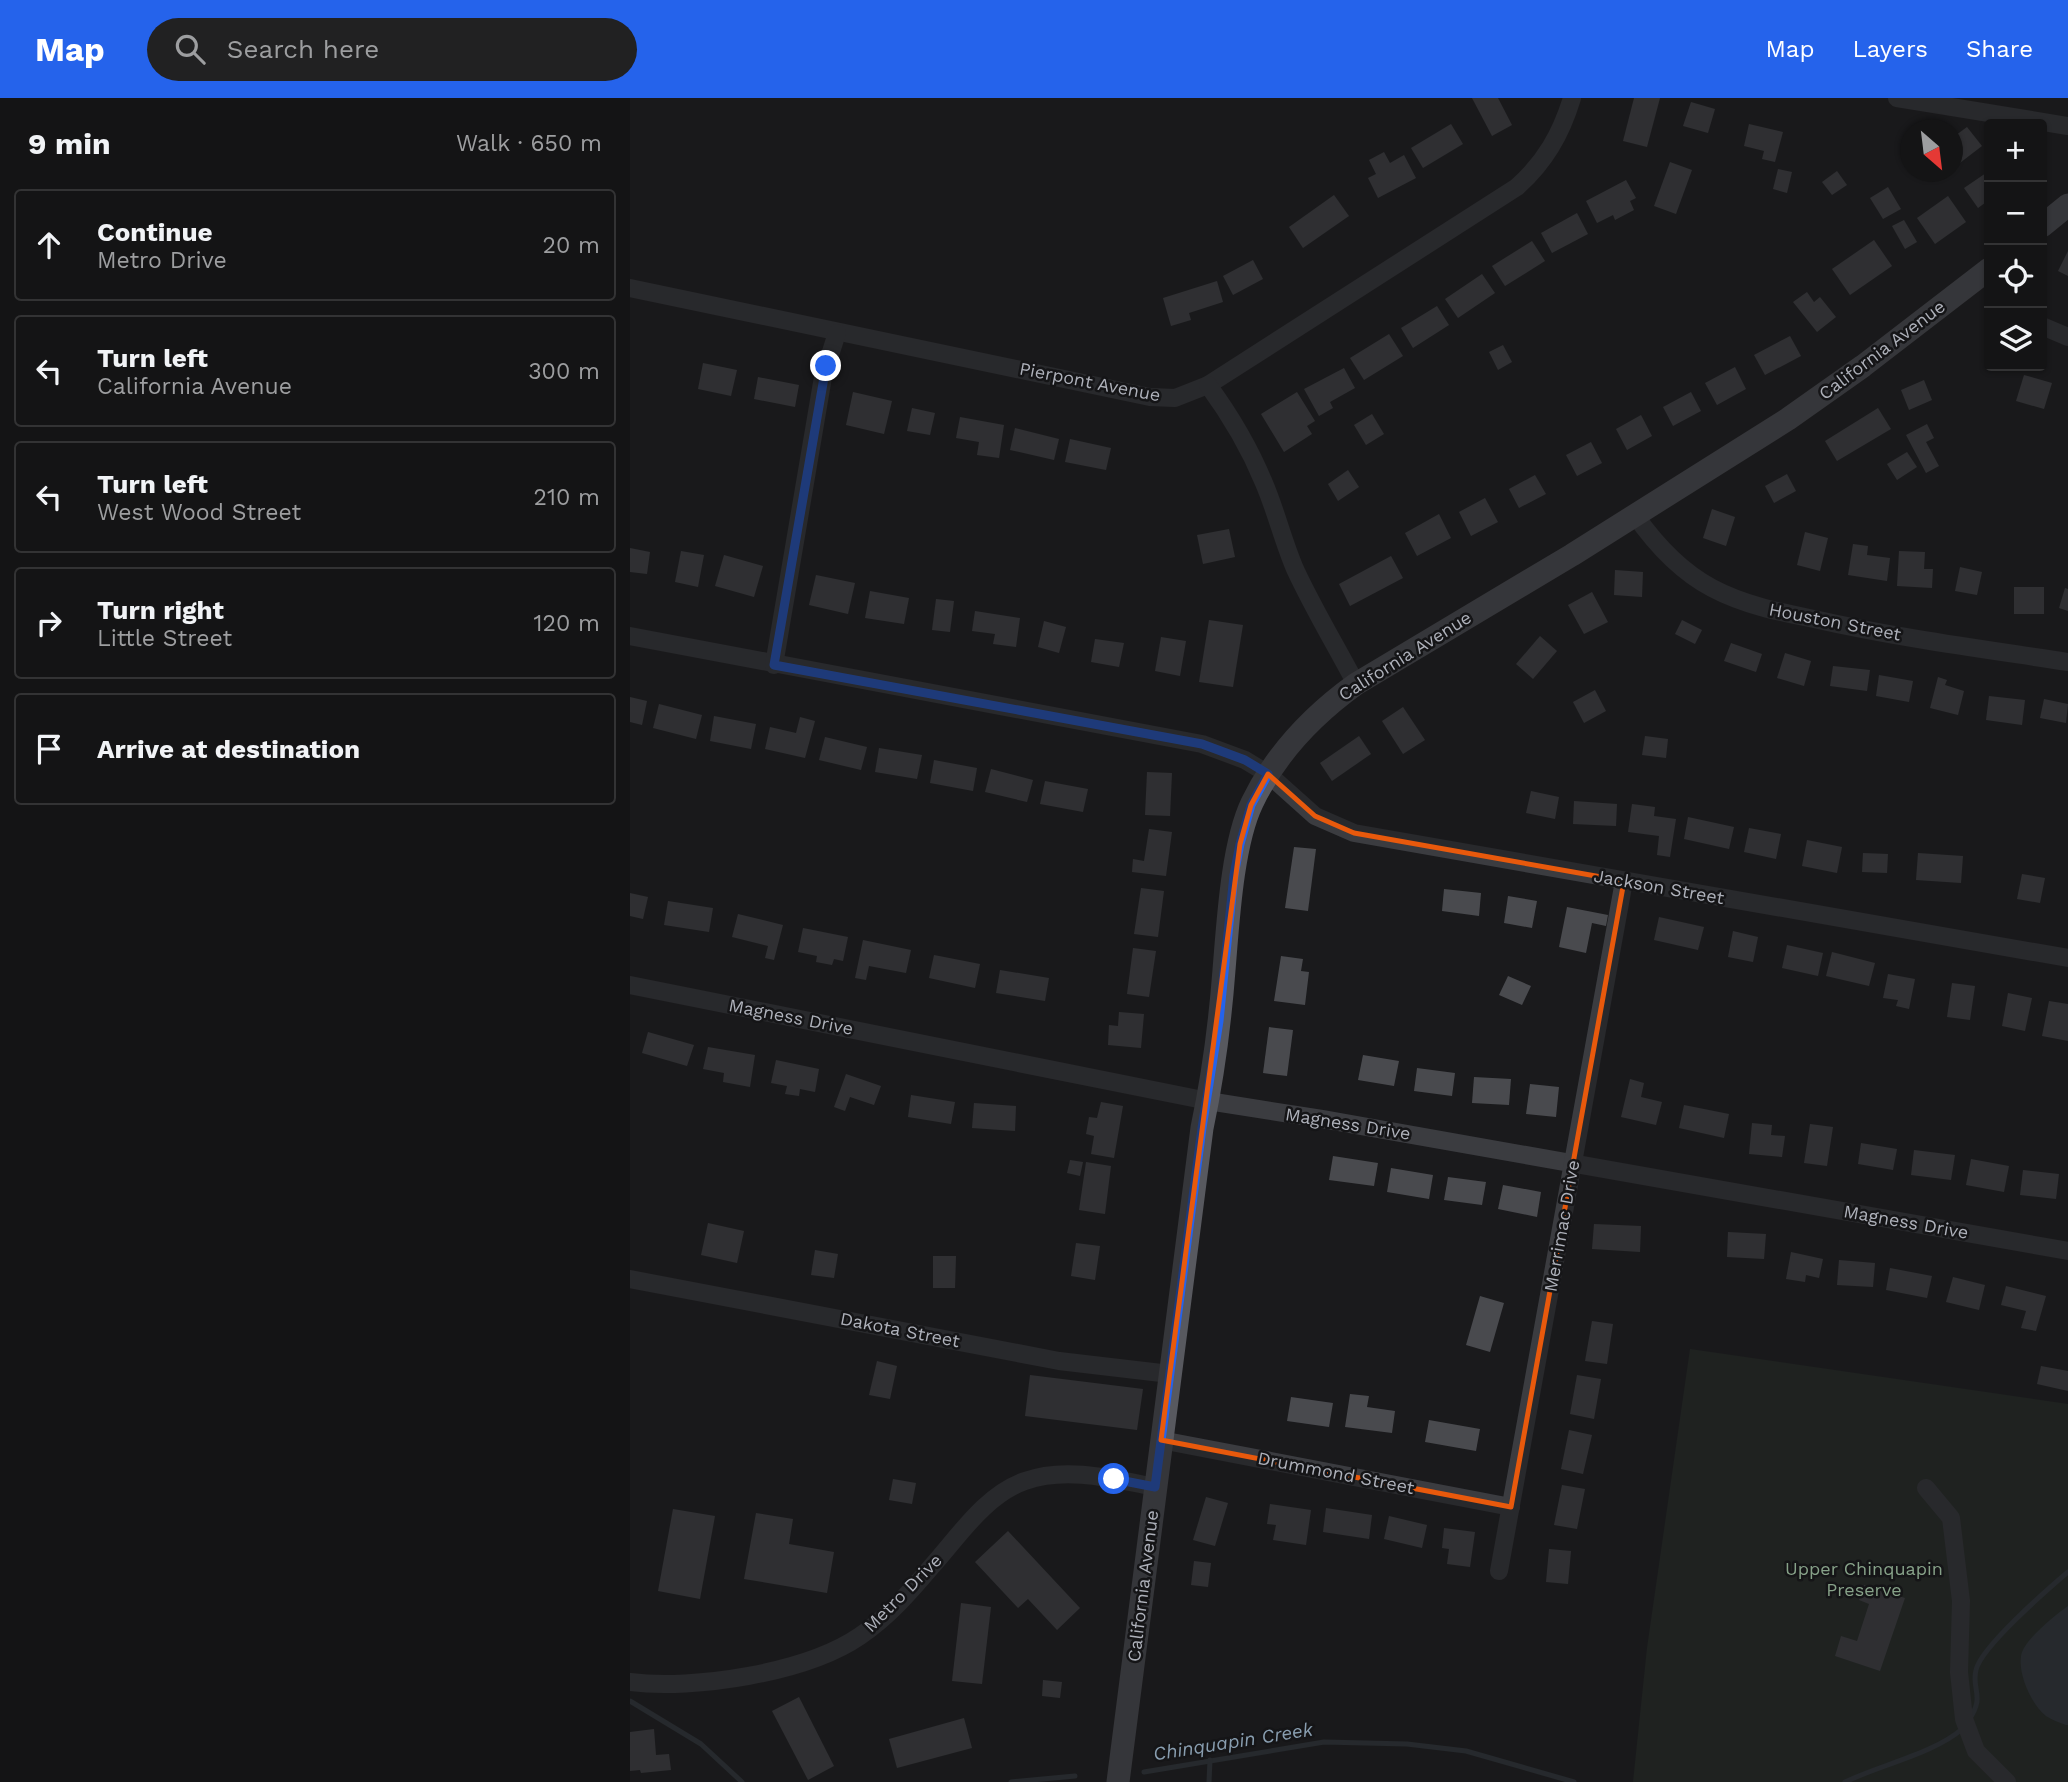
<!DOCTYPE html>
<meta charset="utf-8">
<style>
:root{--surface:#141415;--page:#212122;--text:#f1f3f6;--muted:#9d9ea0;--line:#333334;--accent:#2563eb}
body{margin:0;font-family:"Work Sans",sans-serif;background:var(--page);color:var(--text)}
.controls{position:absolute;right:21px;top:21px;display:grid;overflow:hidden;border-radius:7px;box-shadow:0 2px 5px #0004}
.controls button{width:63px;height:63px;display:grid;place-items:center;padding:0;border:0;border-bottom:2px solid var(--line);background:var(--surface);color:var(--text);font:35px sans-serif}
.compass{position:absolute;left:1270px;top:21px;width:63px;height:63px;border-radius:50%;background:var(--surface);box-shadow:0 2px 5px #0004;rotate:152deg}
.stop{position:absolute;width:21px;height:21px;margin:-16px;border:5px solid #2563eb;border-radius:50%;background:#fff}
.stop.end{background:#2563eb;border-color:#fff;box-shadow:0 2px 7px #0008}
.list{margin:0;padding:0;list-style:none}
h2{display:flex;justify-content:space-between;align-items:center;height:91px;margin:0;padding:0 28px;font-size:30px}
h2 small{font-size:23px;font-weight:400;color:var(--muted)}
.list li{display:grid;grid-template-columns:46px 1fr auto;gap:21px;align-items:center;box-sizing:border-box;height:112px;margin:0 14px 14px;padding:0 14px;border:2px solid var(--line);border-radius:7px}
.list b{display:block;font-size:26px;white-space:nowrap}
.list p{margin:0;font-size:23px;white-space:nowrap;color:var(--muted)}
.list em{font-size:23px;font-style:normal;color:var(--muted)}
.icon{flex:none;width:38px;height:38px;fill:none;stroke:currentColor;stroke-width:2;stroke-linecap:round;stroke-linejoin:round}
.map{position:relative;flex:none;width:1438px;height:1684px;overflow:hidden}
header{display:flex;align-items:center;gap:42px;box-sizing:border-box;height:98px;padding:0 35px;background:var(--accent);color:#fff}
header strong{font-size:33px}
nav{display:flex;gap:38px;margin-inline-start:auto;font-size:24px}
.search{width:490px;height:63px;background:var(--page);display:flex;align-items:center;gap:18px;box-sizing:border-box;padding:0 24px;border-radius:38px;color:var(--muted);font-size:26px}
main{display:flex}
aside{flex:1;background:var(--surface)}
.map>svg:first-child{display:block}
.green{fill:#262d27}
.water{fill:#353d43}
.lines{fill:none;stroke-linecap:round;stroke-linejoin:round}
.stream{stroke:#353d43;stroke-width:5}
.building{fill:#494a4e}
.minor{stroke:#3b3c40;stroke-width:18}
.major{stroke:#58595f;stroke-width:23}
.route{stroke:#2563eb;stroke-width:9}
.marked{fill:none;stroke:#e8590c;stroke-width:5;stroke-linejoin:round}
.labels{text-anchor:middle;stroke-width:5;stroke-linejoin:round;paint-order:stroke}
.street-label{font-size:18px;fill:#aeb1ba;stroke:#151517}
.park-label{font-size:18px;fill:#87a289;stroke:#151517}
.water-label{font-size:19px;font-style:italic;fill:#899eb0;stroke:#151517}
</style>
<header>
<strong>Map</strong>
<div class="search"><svg class="icon" aria-label="search" viewBox="0 0 24 24"><circle cx="10" cy="10" r="6"/><path d="M15 15l6 6"/></svg>Search here</div>
<nav><a>Map</a><a>Layers</a><a>Share</a></nav>
</header>
<main>
<aside>
<h2>9 min<small>Walk · 650 m</small></h2>
<ul class="list">
<li><svg class="icon" aria-label="ahead" viewBox="0 0 24 24"><path d="M12 20V5M6 11l6-6 6 6"/></svg><div><b>Continue</b><p>Metro Drive</p></div><em>20 m</em></li>
<li><svg class="icon" aria-label="left" viewBox="0 0 24 24"><path d="M17 20v-9H6M10 6l-5 5 5 5"/></svg><div><b>Turn left</b><p>California Avenue</p></div><em>300 m</em></li>
<li><svg class="icon" aria-label="left" viewBox="0 0 24 24"><path d="M17 20v-9H6M10 6l-5 5 5 5"/></svg><div><b>Turn left</b><p>West Wood Street</p></div><em>210 m</em></li>
<li><svg class="icon" aria-label="right" viewBox="0 0 24 24"><path d="M7 20v-9h11M14 6l5 5-5 5"/></svg><div><b>Turn right</b><p>Little Street</p></div><em>120 m</em></li>
<li><svg class="icon" aria-label="arrive" viewBox="0 0 24 24"><path d="M6 21V4h12l-3 4 3 4H6"/></svg><div><b>Arrive at destination</b></div></li>
</ul>
</aside>
<div class="map">
<svg width="1438" height="1684" viewBox="0 0 1438 1684">
<rect width="100%" height="100%" fill="#1a1a1c"/>
<!-- green -->
<polygon class="green" points="1060,1251 1438,1306 1438,1684 1003,1684 1017,1550"/>
<!-- water -->
<path class="water" d="M1438,1508v119h-2c-6,-2 -14,-5 -20,-9 -15,-12 -30,-45 -24,-64 6,-15 33,-37 46,-46z"/>
<g class="lines">
<!-- stream -->
<g class="stream">
<polyline points="0,1603 71,1646 112,1684"/>
<path d="M1338,1623c18,-25 3,-31 8,-51 5,-23 72,-81 92,-98"/>
<polyline points="514,1674 694,1644 777,1646 836,1653 944,1684"/>
<polyline points="381,1684 445,1678"/>
<polyline points="579,1684 580,1662"/>
<path d="M1215,1684c35,-17 90,-29 117,-53"/>
</g>
</g>
<!-- building -->
<g class="building">
<polygon points="842,0 868,0 882,27 862,38"/>
<polygon points="1004,0 1030,0 1017,49 993,43"/>
<polygon points="1061,4 1085,11 1078,35 1053,28"/>
<polygon points="821,26 833,46 793,70 781,50"/>
<polygon points="1119,26 1153,34 1145,64 1132,61 1134,53 1114,48"/>
<polygon points="1337,29 1352,48 1322,71 1322,40"/>
<polygon points="754,54 760,65 774,57 786,80 748,100 738,80 746,76 739,62"/>
<polygon points="1040,64 1062,72 1046,116 1024,108"/>
<polygon points="1148,71 1162,74 1157,95 1143,91"/>
<polygon points="1207,73 1217,87 1202,97 1192,84"/>
<polygon points="1359,73 1359,102 1348,110 1334,90"/>
<polygon points="996,82 1006,100 1000,103 1004,112 985,122 983,117 967,125 956,103"/>
<polygon points="1258,89 1271,111 1253,121 1240,100"/>
<polygon points="704,97 719,118 673,150 659,129"/>
<polygon points="1318,98 1336,124 1305,146 1287,120"/>
<polygon points="947,115 958,136 922,155 911,135"/>
<polygon points="1274,122 1287,144 1275,151 1262,128"/>
<polygon points="1244,142 1262,168 1220,197 1202,171"/>
<polygon points="902,143 915,163 875,188 862,168"/>
<polygon points="1438,153 1438,178 1428,173"/>
<polygon points="623,162 633,181 603,197 593,178"/>
<polygon points="852,176 865,195 828,220 815,201"/>
<polygon points="587,183 593,204 559,215 561,222 541,228 533,200"/>
<polygon points="1177,194 1184,204 1190,199 1206,219 1187,234 1163,204"/>
<polygon points="807,208 819,227 783,250 771,230"/>
<polygon points="759,236 773,258 734,282 720,260"/>
<polygon points="1160,238 1171,258 1135,277 1124,257"/>
<polygon points="873,247 882,264 868,272 859,254"/>
<polygon points="73,265 107,272 101,298 68,291"/>
<polygon points="1105,269 1116,291 1087,307 1075,285"/>
<polygon points="714,270 725,290 700,304 703,310 689,318 674,291"/>
<polygon points="1394,277 1422,285 1414,311 1386,303"/>
<polygon points="128,279 169,287 165,309 124,301"/>
<polygon points="1294,282 1302,302 1279,312 1271,292"/>
<polygon points="223,294 262,303 254,336 216,327"/>
<polygon points="667,294 685,323 677,328 682,336 654,354 631,316"/>
<polygon points="1061,294 1071,313 1043,328 1033,309"/>
<polygon points="282,310 305,315 300,337 277,333"/>
<polygon points="1248,310 1261,331 1207,363 1195,343"/>
<polygon points="742,316 754,336 736,347 724,327"/>
<polygon points="1011,317 1022,338 997,352 986,331"/>
<polygon points="330,319 374,327 369,360 347,357 349,344 326,340"/>
<polygon points="1297,326 1304,340 1296,344 1309,368 1296,375 1276,337"/>
<polygon points="385,330 429,341 424,362 380,352"/>
<polygon points="440,341 481,350 476,372 435,364"/>
<polygon points="961,344 972,365 947,378 936,357"/>
<polygon points="1277,354 1287,369 1267,382 1257,366"/>
<polygon points="718,372 729,389 708,403 698,386"/>
<polygon points="1157,376 1166,393 1144,405 1135,388"/>
<polygon points="905,377 916,396 889,410 879,391"/>
<polygon points="855,400 868,424 841,438 829,414"/>
<polygon points="1082,411 1105,419 1096,448 1073,440"/>
<polygon points="809,416 821,440 787,458 775,435"/>
<polygon points="599,431 605,459 573,466 567,437"/>
<polygon points="1175,434 1198,440 1190,473 1167,467"/>
<polygon points="1223,446 1238,448 1237,457 1260,460 1257,483 1218,477"/>
<polygon points="0,450 20,454 17,476 0,474"/>
<polygon points="51,453 74,457 68,489 45,484"/>
<polygon points="1269,453 1295,454 1294,471 1303,471 1302,490 1267,488"/>
<polygon points="94,457 133,468 124,499 85,488"/>
<polygon points="761,458 773,480 720,508 709,486"/>
<polygon points="1330,469 1352,474 1347,497 1325,493"/>
<polygon points="985,472 1013,474 1012,499 984,497"/>
<polygon points="186,477 225,485 218,516 179,507"/>
<rect x="1384" y="489" width="30" height="27"/>
<polygon points="1435,490 1438,491 1438,513 1429,510"/>
<polygon points="240,493 279,500 274,526 235,520"/>
<polygon points="962,494 978,524 954,536 938,507"/>
<polygon points="306,501 324,503 320,534 302,532"/>
<polygon points="345,513 390,520 386,549 363,546 365,536 342,533"/>
<polygon points="579,522 613,527 603,589 569,584"/>
<polygon points="1052,522 1072,532 1065,546 1045,536"/>
<polygon points="414,523 436,529 429,555 408,549"/>
<polygon points="910,538 927,553 903,581 886,566"/>
<polygon points="531,539 556,543 550,578 525,573"/>
<polygon points="465,541 494,545 489,569 461,564"/>
<polygon points="1101,545 1132,556 1126,574 1094,563"/>
<polygon points="1155,555 1181,563 1174,588 1147,580"/>
<polygon points="1203,568 1240,572 1237,593 1200,588"/>
<polygon points="1249,577 1283,583 1279,604 1246,598"/>
<polygon points="1308,579 1317,582 1315,587 1334,593 1328,617 1300,610"/>
<polygon points="965,592 976,613 954,625 943,604"/>
<polygon points="1359,598 1395,602 1392,627 1356,622"/>
<polygon points="0,599 17,603 12,627 0,624"/>
<polygon points="1414,601 1438,606 1436,625 1410,620"/>
<polygon points="29,606 72,617 66,641 23,630"/>
<polygon points="773,609 795,642 773,656 752,623"/>
<polygon points="84,618 126,626 121,651 80,643"/>
<polygon points="170,619 185,623 175,660 135,651 140,629 166,635"/>
<polygon points="729,638 741,656 702,683 690,665"/>
<polygon points="1015,638 1038,641 1036,660 1012,657"/>
<polygon points="195,639 237,649 231,672 189,662"/>
<polygon points="249,650 292,657 287,681 245,674"/>
<polygon points="304,662 347,670 343,693 300,685"/>
<polygon points="361,671 403,682 397,704 355,694"/>
<polygon points="517,674 542,675 540,718 515,717"/>
<polygon points="415,683 458,691 453,714 410,706"/>
<polygon points="901,693 929,699 925,721 896,715"/>
<polygon points="944,703 987,706 986,728 943,726"/>
<polygon points="1002,706 1025,709 1024,718 1046,721 1040,759 1027,757 1029,738 998,734"/>
<polygon points="1058,719 1104,729 1099,751 1054,741"/>
<polygon points="1119,730 1151,736 1146,761 1114,754"/>
<polygon points="519,731 542,734 536,778 502,774 503,761 514,763"/>
<polygon points="1177,742 1212,749 1207,775 1172,768"/>
<polygon points="664,749 686,751 678,813 655,810"/>
<polygon points="1233,755 1258,756 1257,775 1232,774"/>
<polygon points="1288,755 1333,758 1331,785 1286,782"/>
<polygon points="1392,776 1415,780 1410,805 1387,801"/>
<polygon points="511,790 534,793 528,839 504,836"/>
<polygon points="814,791 851,795 849,818 812,813"/>
<polygon points="0,795 18,799 13,821 0,818"/>
<polygon points="878,798 907,803 902,830 874,825"/>
<polygon points="38,803 83,810 79,834 34,827"/>
<polygon points="937,809 978,817 976,828 962,825 956,855 929,849"/>
<polygon points="108,816 153,827 144,862 135,860 138,848 102,839"/>
<polygon points="1029,819 1074,829 1068,852 1024,842"/>
<polygon points="173,830 218,839 213,863 204,861 202,867 186,864 187,858 168,854"/>
<polygon points="1103,833 1128,839 1123,864 1098,859"/>
<polygon points="233,842 281,852 276,875 239,868 236,882 225,880"/>
<polygon points="1157,847 1193,855 1188,878 1152,870"/>
<polygon points="503,850 526,853 519,899 497,896"/>
<polygon points="1202,854 1245,865 1239,888 1196,878"/>
<polygon points="304,857 350,866 345,890 299,880"/>
<polygon points="651,858 673,861 671,873 679,874 675,907 644,903"/>
<polygon points="370,872 419,880 415,903 366,895"/>
<polygon points="1258,876 1285,881 1279,911 1266,908 1268,902 1253,900"/>
<polygon points="878,878 901,888 892,907 869,897"/>
<polygon points="1322,885 1345,888 1340,922 1317,919"/>
<polygon points="1378,895 1402,900 1395,933 1372,928"/>
<polygon points="1419,903 1438,906 1438,943 1412,938"/>
<polygon points="489,914 514,916 511,950 478,947 479,927 488,928"/>
<polygon points="639,929 663,932 657,978 633,975"/>
<polygon points="18,934 64,947 57,968 12,955"/>
<polygon points="78,949 125,957 120,989 93,984 94,975 73,971"/>
<polygon points="733,957 769,963 764,988 728,982"/>
<polygon points="146,962 189,971 185,994 170,991 169,998 155,996 157,988 141,985"/>
<polygon points="787,970 825,975 822,998 784,993"/>
<polygon points="216,976 251,988 244,1007 220,999 215,1013 204,1009"/>
<polygon points="844,979 881,981 879,1007 842,1005"/>
<polygon points="1000,981 1014,985 1011,999 1032,1004 1026,1027 991,1019"/>
<polygon points="900,986 929,989 926,1019 896,1016"/>
<polygon points="281,997 325,1004 321,1026 278,1019"/>
<polygon points="471,1004 493,1008 484,1060 461,1056 464,1038 456,1036 459,1019 467,1020"/>
<polygon points="344,1005 386,1008 385,1033 342,1030"/>
<polygon points="1054,1007 1099,1016 1094,1040 1049,1030"/>
<polygon points="1122,1025 1142,1027 1141,1037 1155,1038 1152,1059 1119,1056"/>
<polygon points="1180,1026 1203,1029 1197,1068 1174,1065"/>
<polygon points="1231,1045 1267,1051 1263,1072 1228,1066"/>
<polygon points="1284,1052 1325,1057 1321,1082 1281,1077"/>
<polygon points="703,1058 748,1065 744,1088 699,1082"/>
<polygon points="1341,1061 1379,1068 1374,1094 1336,1087"/>
<polygon points="440,1062 453,1064 450,1078 437,1075"/>
<polygon points="456,1064 481,1068 475,1116 449,1112"/>
<polygon points="761,1070 803,1077 799,1101 757,1094"/>
<polygon points="1393,1072 1429,1076 1426,1101 1390,1097"/>
<polygon points="818,1079 856,1084 852,1107 814,1102"/>
<polygon points="873,1087 911,1094 907,1119 868,1111"/>
<polygon points="78,1125 114,1133 107,1165 71,1157"/>
<polygon points="964,1126 1011,1128 1010,1154 962,1151"/>
<polygon points="1098,1134 1136,1136 1134,1161 1097,1159"/>
<polygon points="446,1145 470,1148 465,1182 441,1178"/>
<polygon points="185,1152 208,1156 204,1180 181,1177"/>
<polygon points="1161,1154 1193,1161 1189,1180 1176,1177 1175,1184 1156,1181"/>
<polygon points="303,1158 326,1158 325,1190 303,1190"/>
<polygon points="1209,1162 1245,1165 1243,1189 1207,1187"/>
<polygon points="1260,1170 1302,1178 1297,1200 1256,1192"/>
<polygon points="1323,1179 1355,1187 1349,1212 1316,1204"/>
<polygon points="1376,1188 1416,1198 1406,1233 1391,1230 1396,1213 1371,1207"/>
<polygon points="850,1198 874,1205 860,1254 836,1247"/>
<polygon points="962,1223 983,1226 977,1266 955,1263"/>
<polygon points="247,1263 267,1268 260,1301 239,1297"/>
<polygon points="1411,1268 1438,1273 1438,1293 1407,1286"/>
<polygon points="400,1277 513,1291 507,1332 395,1318"/>
<polygon points="947,1277 971,1281 964,1321 940,1316"/>
<polygon points="720,1296 739,1298 737,1309 765,1313 762,1335 715,1329"/>
<polygon points="661,1299 703,1305 699,1329 657,1323"/>
<polygon points="799,1322 850,1331 846,1353 795,1344"/>
<polygon points="939,1332 962,1337 953,1376 931,1371"/>
<polygon points="263,1381 286,1385 282,1406 259,1402"/>
<polygon points="932,1387 955,1391 947,1431 924,1427"/>
<polygon points="576,1399 598,1405 585,1448 563,1442"/>
<polygon points="640,1406 681,1412 676,1447 643,1442 646,1427 637,1426"/>
<polygon points="696,1410 742,1417 739,1441 693,1434"/>
<polygon points="43,1411 85,1418 70,1501 28,1493"/>
<polygon points="126,1415 163,1421 159,1446 204,1454 197,1495 114,1481"/>
<polygon points="759,1418 797,1427 792,1450 754,1441"/>
<polygon points="814,1430 845,1434 840,1469 817,1466 819,1451 812,1450"/>
<polygon points="378,1433 450,1510 427,1532 398,1501 388,1510 345,1464"/>
<polygon points="919,1451 941,1453 938,1486 916,1484"/>
<polygon points="564,1463 581,1465 578,1489 561,1487"/>
<polygon points="1234,1487 1275,1500 1250,1573 1205,1558 1211,1538 1227,1543 1239,1506 1229,1502"/>
<polygon points="331,1505 361,1509 352,1586 322,1583"/>
<polygon points="413,1582 432,1584 430,1600 412,1598"/>
<polygon points="169,1599 204,1668 178,1682 142,1613"/>
<polygon points="334,1620 342,1650 267,1670 259,1641"/>
<polygon points="24,1631 26,1657 39,1656 41,1672 11,1675 10,1672 0,1673 0,1634"/>
</g>
<g class="lines">
<!-- minor -->
<g class="minor">
<polyline points="1267,0 1438,28"/>
<path d="M0,190l520,109 25,1 33,-13 309,-198c28,-25 44,-53 55,-89"/>
<polyline points="1412,228 1438,239"/>
<path d="M578,287c22,30 42,64 56,98 12,28 19,58 31,86 18,39 41,77 61,115"/>
<path d="M1005,417c21,30 45,56 77,73 32,17 67,24 102,31 84,19 169,30 254,43"/>
<polyline points="0,538 572,646 615,662 638,676 685,718 724,735 1438,860"/>
<polyline points="144,567 193,279 207,235"/>
<polyline points="0,887 578,1003 692,1021 1438,1153"/>
<polyline points="0,1181 429,1263 540,1276"/>
<polyline points="531,1342 881,1409"/>
<polyline points="1296,1390 1321,1420 1331,1503 1329,1574 1334,1621 1346,1653 1377,1684"/>
<polyline points="869,1473 994,783"/>
<path d="M0,1584c64,8 176,-9 230,-46 28,-19 50,-44 72,-70 27,-30 53,-71 93,-85 41,-15 89,-2 130,6"/>
</g>
<!-- major -->
<g class="major">
<polyline points="1412,128 1438,107"/>
<path d="M488,1684l84,-654c11,-52 18,-105 22,-158 4,-47 8,-125 28,-167 23,-48 61,-88 104,-119l216,-129 216,-136 75,-53 126,-97"/>
</g>
</g>
<g class="lines">
<!-- route -->
<polyline class="route" points="196,268 144,567 572,646 615,662 638,676 621,707 610,746 604,777 589,923 572,1030 525,1389 484,1381"/>
</g>
<!-- marked area -->
<path d="M0 0H1438V1684H0ZM638,676l47,42 39,17 270,48 -113,626 -350,-67 79,-596 11,-39z" fill="#1a1a1c" fill-opacity=".55" fill-rule="evenodd"/>
<path class="marked" d="M638,676l47,42 39,17 270,48 -113,626 -350,-67 79,-596 11,-39z"/>
<g class="labels">
<!-- street labels -->
<g class="street-label">
<text transform="translate(1252 252) rotate(-37)" y="6">California Avenue</text>
<text transform="translate(460 284) rotate(11)" y="6">Pierpont Avenue</text>
<text transform="translate(1205 524) rotate(11)" y="6">Houston Street</text>
<text transform="translate(775 558) rotate(-32)" y="6">California Avenue</text>
<text transform="translate(1029 789) rotate(10)" y="6">Jackson Street</text>
<text transform="translate(161 919) rotate(11)" y="6">Magness Drive</text>
<text transform="translate(718 1026) rotate(9)" y="6">Magness Drive</text>
<text transform="translate(1276 1124) rotate(10)" y="6">Magness Drive</text>
<text transform="translate(932 1128) rotate(-80)" y="6">Merrimac Drive</text>
<text transform="translate(270 1232) rotate(11)" y="6">Dakota Street</text>
<text transform="translate(706 1375) rotate(11)" y="6">Drummond Street</text>
<text transform="translate(513 1488) rotate(-83)" y="6">California Avenue</text>
<text transform="translate(273 1495) rotate(-45)" y="6">Metro Drive</text>
</g>
<!-- park labels -->
<g class="park-label">
<text x="1234" y="1477">Upper Chinquapin<tspan x="1234" dy="21">Preserve</tspan></text>
</g>
<!-- water labels -->
<g class="water-label">
<text transform="translate(603 1643) rotate(-9)" y="7">Chinquapin Creek</text>
</g>
</g>
</svg>
<div class="controls">
<button>+</button>
<button>−</button>
<button><svg class="icon" aria-label="locate" viewBox="0 0 24 24"><circle cx="12" cy="12" r="6"/><path d="M12 2v4M12 18v4M2 12h4M18 12h4"/></svg></button>
<button><svg class="icon" aria-label="layers" viewBox="0 0 24 24"><path d="M12 4l9 5-9 5-9-5zM3 14l9 5 9-5"/></svg></button>
</div>
<svg class="compass" viewBox="-18 -18 36 36"><path d="M0-13l5 13h-10z" fill="#e53935"/><path d="M0 13l5-13h-10z" fill="#9d9ea0"/></svg>
<div class="stop" style="left:484px;top:1381px"></div>
<div class="stop end" style="left:196px;top:268px"></div>
</div>
</main>
